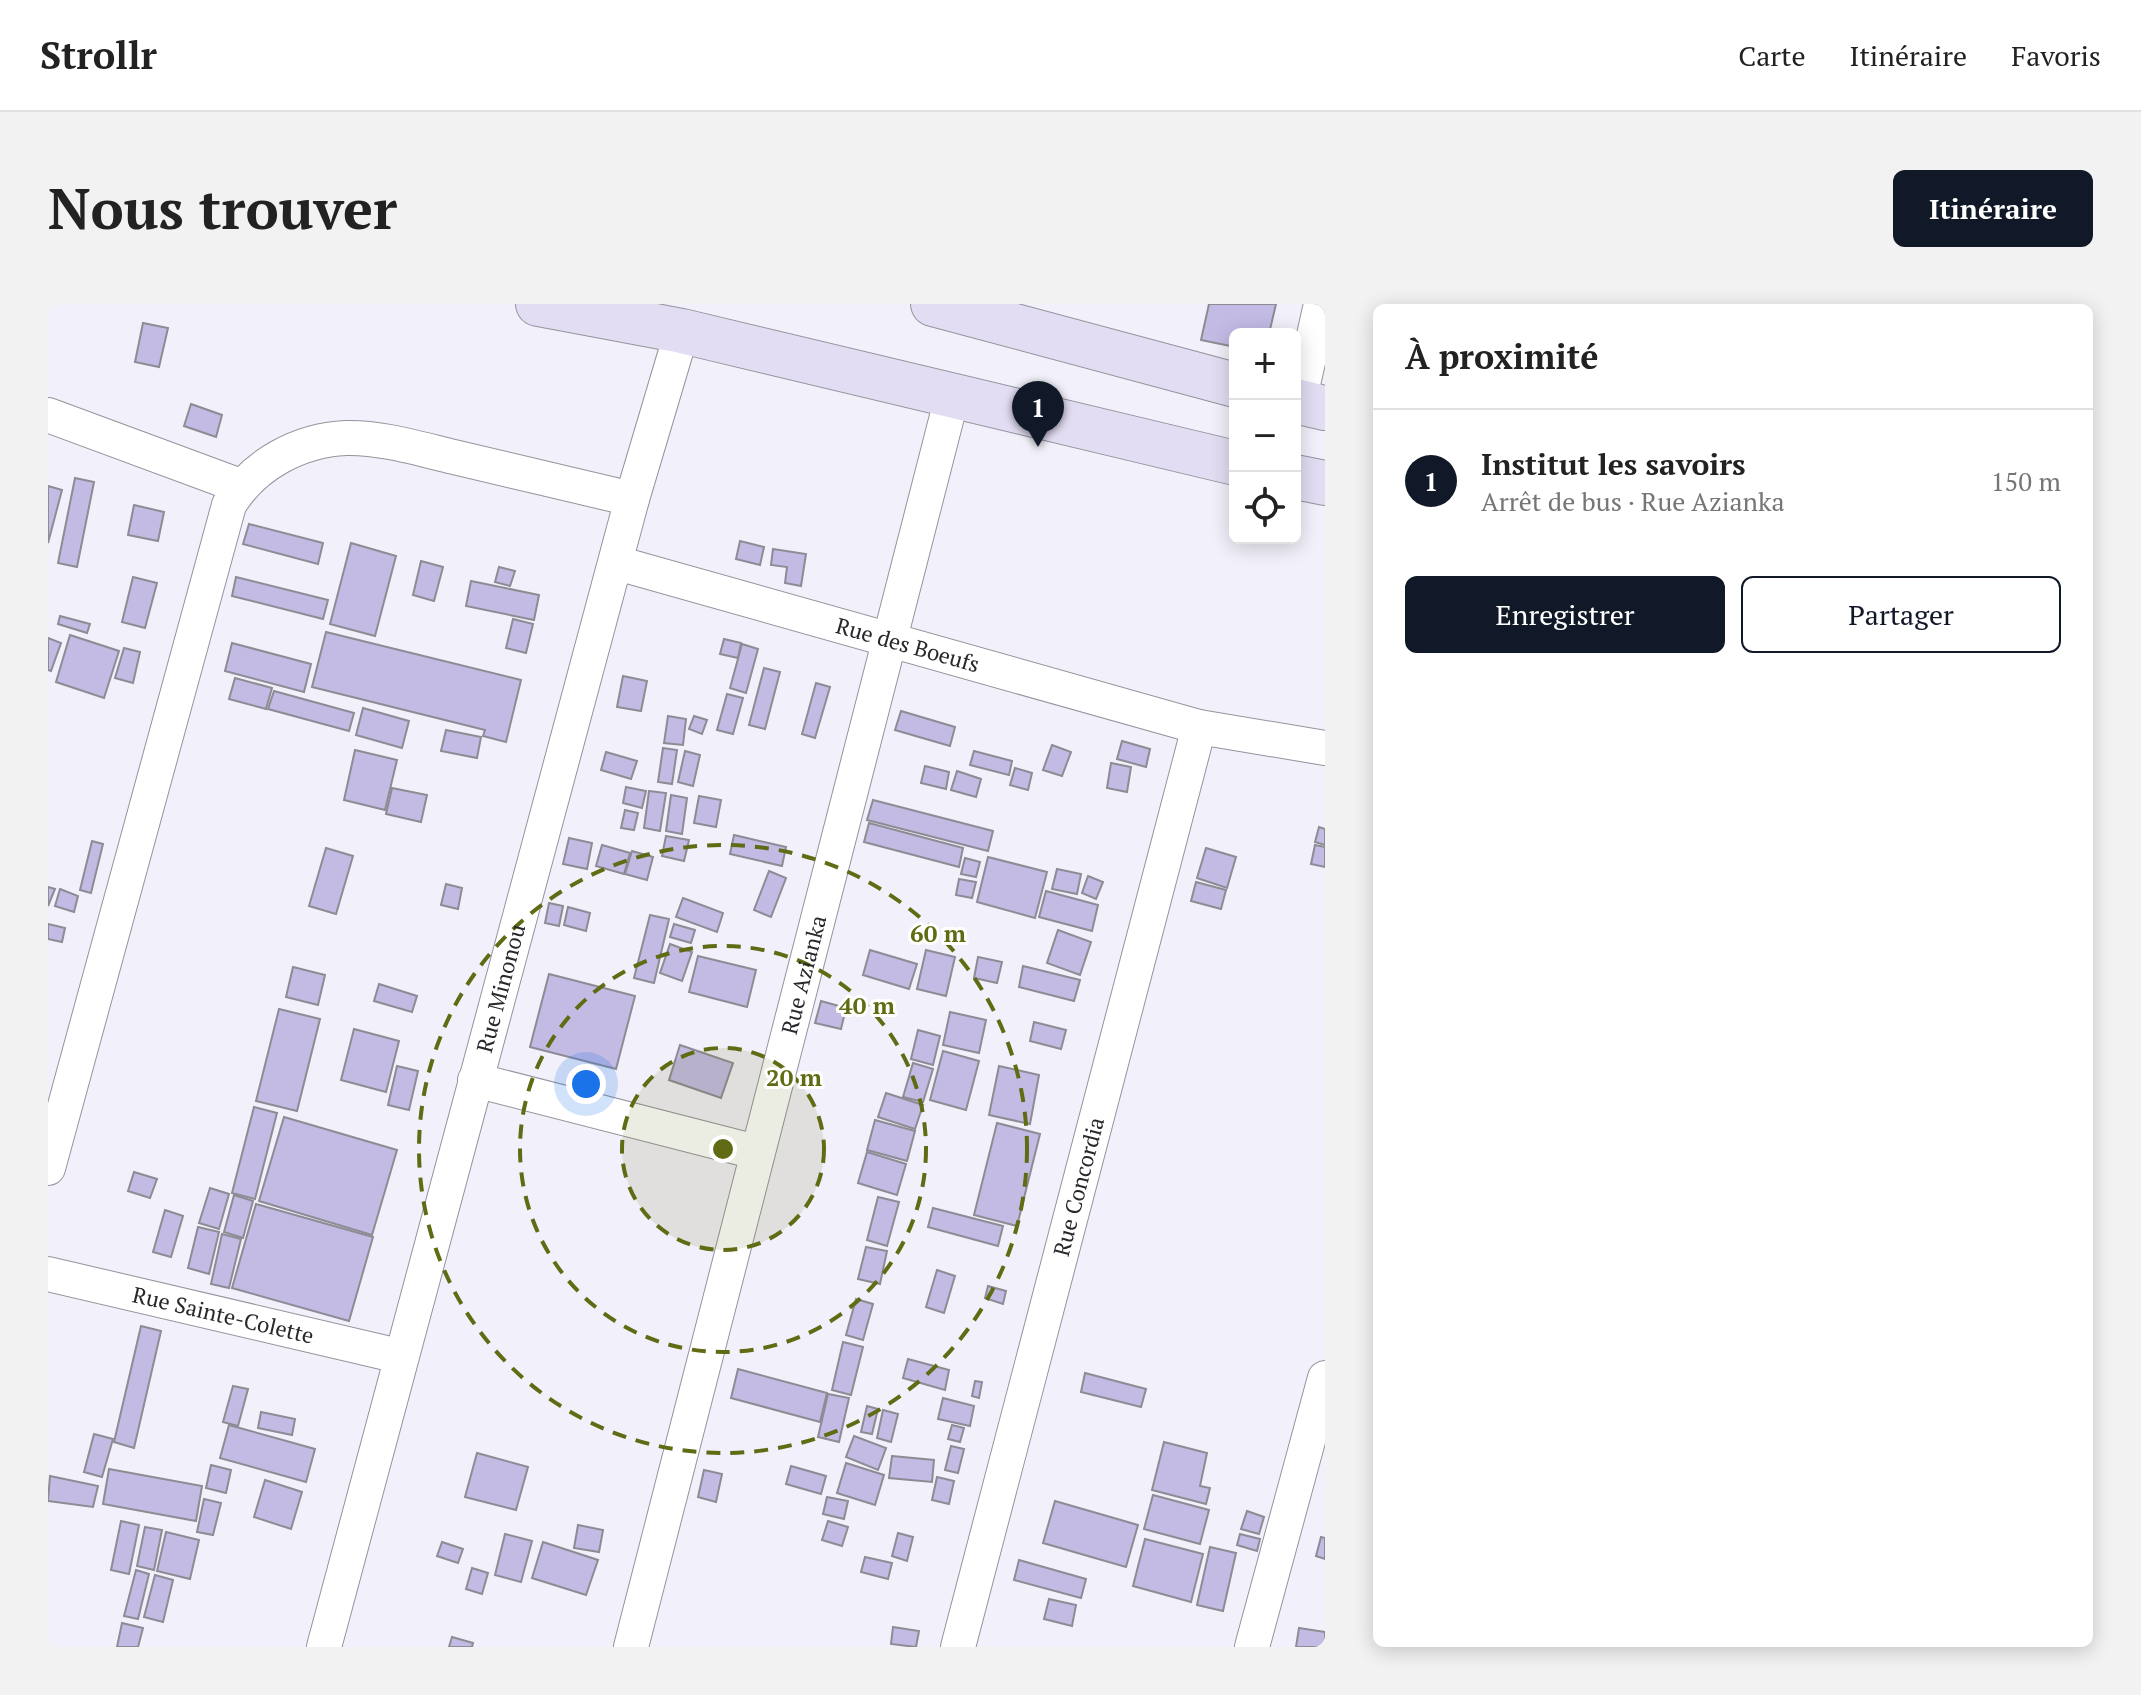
<!DOCTYPE html>
<html lang="fr">
<meta charset="utf-8">
<style>
:root{--surface:#fff;--page:#f2f2f2;--text:#222;--muted:#767676;--line:#e0e0e0;--accent:#111827}
body{margin:0;font-family:"PT Serif",serif;background:var(--page);color:var(--text)}
.controls{position:absolute;right:24px;top:24px;display:grid;overflow:hidden;border-radius:12px;box-shadow:0 4px 20px #0003}
.controls button{width:72px;height:72px;display:grid;place-items:center;padding:0;border:0;border-bottom:2px solid var(--line);background:var(--surface);color:var(--text);font:40px sans-serif}
.you{position:absolute;left:538px;top:780px;width:28px;height:28px;margin:-20px;border:6px solid #fff;border-radius:50%;background:#1a73e8;box-shadow:0 0 0 12px #1a73e833}
.badge{display:grid;place-items:center;width:52px;height:52px;border-radius:50%;background:var(--accent);color:#fff;font-size:26px;font-weight:700}
.pin{position:absolute;translate:-50% -66px;filter:drop-shadow(0 2px 4px #0008)}
.pin::after{content:'';position:absolute;top:42px;width:28px;height:24px;background:inherit;clip-path:polygon(0 0,100% 0,50% 100%)}
.list{margin:0;padding:0;list-style:none}
h2{display:flex;justify-content:space-between;align-items:center;height:104px;margin:0;padding:0 32px;font-size:34px}
h2 small{font-size:26px;font-weight:400;color:var(--muted)}
.list li{display:grid;grid-template-columns:52px 1fr auto;gap:24px;align-items:center;box-sizing:border-box;height:144px;padding:0 32px;border-top:2px solid var(--line)}
.list b{display:block;font-size:30px;white-space:nowrap}
.list p{margin:0;font-size:26px;white-space:nowrap;color:var(--muted)}
.list em{font-size:26px;font-style:normal;color:var(--muted)}
.actions{display:flex;gap:16px;padding:24px 32px}
.actions a{flex:1;padding:18px 0;border:2px solid var(--accent);border-radius:12px;text-align:center;font-size:28px;color:var(--accent)}
.actions .main{background:var(--accent);color:#fff}
.icon{flex:none;width:44px;height:44px;fill:none;stroke:currentColor;stroke-width:2;stroke-linecap:round;stroke-linejoin:round}
.map{position:relative;flex:none;width:1277px;height:1343px;overflow:hidden;border-radius:12px}
header{display:flex;align-items:center;gap:48px;box-sizing:border-box;height:112px;padding:0 40px;background:var(--surface);border-bottom:2px solid var(--line)}
header strong{font-size:38px}
nav{display:flex;gap:44px;margin-inline-start:auto;font-size:28px}
.intro{display:flex;align-items:center;justify-content:space-between;box-sizing:border-box;height:192px;padding:0 48px}
h1{margin:0;font-size:56px}
.button{padding:20px 36px;border-radius:12px;background:var(--accent);color:#fff;font-size:28px;font-weight:700}
main{display:flex;gap:48px;padding:0 48px}
aside{flex:1;background:var(--surface);border-radius:12px;box-shadow:0 4px 20px #0003}
.map>svg:first-child{display:block}
.building{fill:#c4bbe5;stroke:#8d8b94;stroke-width:2}
.lines{fill:none;stroke-linecap:round;stroke-linejoin:round}
.minor-casing{stroke:#95939c;stroke-width:36}
.secondary-casing{stroke:#95939c;stroke-width:46}
.minor{stroke:#fff;stroke-width:34}
.secondary{stroke:#e2ddf2;stroke-width:44}
.ring{fill:none;stroke:#606b13;stroke-width:4;stroke-dasharray:14 10}
.labels{text-anchor:middle;stroke-width:6;stroke-linejoin:round;paint-order:stroke}
.street-label{font-size:22px;fill:#28272b;stroke:#fff}
.centre{fill:#606b13;stroke:#fff;stroke-width:4}
.ring-label{font-size:24px;text-anchor:middle;font-weight:bold;fill:#606b13;stroke:#fff;stroke-width:6;stroke-linejoin:round;paint-order:stroke}
</style>
<header>
<strong>Strollr</strong>
<nav><a>Carte</a><a>Itinéraire</a><a>Favoris</a></nav>
</header>
<div class="intro"><h1>Nous trouver</h1><a class="button">Itinéraire</a></div>
<main>
<div class="map">
<svg width="1277" height="1343" viewBox="0 0 1277 1343">
<rect width="100%" height="100%" fill="#f2f0fa"/>
<!-- building -->
<g class="building">
<polygon points="1161,0 1228,0 1221,30 1187,30 1187,43 1153,36"/>
<polygon points="95,19 120,24 111,63 87,58"/>
<polygon points="143,100 174,111 168,133 136,122"/>
<polygon points="27,174 46,178 29,263 10,259"/>
<polygon points="0,182 14,186 0,239"/>
<polygon points="86,201 116,208 110,237 80,231"/>
<polygon points="201,220 275,239 270,260 195,240"/>
<polygon points="692,237 716,243 712,261 688,255"/>
<polygon points="303,239 348,252 327,332 282,320"/>
<polygon points="725,245 758,250 753,282 737,279 739,263 723,261"/>
<polygon points="373,257 395,263 386,297 365,291"/>
<polygon points="451,263 467,267 462,282 447,278"/>
<polygon points="85,273 109,279 97,324 74,318"/>
<polygon points="188,273 280,296 275,315 184,292"/>
<polygon points="423,277 491,291 486,316 418,302"/>
<polygon points="12,312 42,320 39,329 10,320"/>
<polygon points="465,315 485,320 478,349 458,344"/>
<polygon points="278,328 473,376 458,438 435,432 437,426 264,383"/>
<polygon points="22,331 71,347 56,394 8,378"/>
<polygon points="0,334 13,339 3,367 0,366"/>
<polygon points="676,335 693,339 690,354 672,350"/>
<polygon points="184,339 263,360 256,388 177,367"/>
<polygon points="694,340 710,345 698,389 682,384"/>
<polygon points="76,344 92,348 85,379 67,374"/>
<polygon points="716,364 732,368 717,425 701,421"/>
<polygon points="575,372 599,377 593,407 569,403"/>
<polygon points="187,374 224,384 218,405 181,395"/>
<polygon points="768,379 782,383 767,434 754,430"/>
<polygon points="226,387 306,409 301,427 220,405"/>
<polygon points="679,390 695,394 685,430 669,426"/>
<polygon points="315,404 361,417 354,444 308,431"/>
<polygon points="853,407 907,423 902,442 847,426"/>
<polygon points="620,412 638,415 635,441 616,439"/>
<polygon points="646,412 659,416 654,430 641,425"/>
<polygon points="398,426 433,433 429,454 393,447"/>
<polygon points="1074,437 1102,445 1098,463 1069,455"/>
<polygon points="1004,441 1023,448 1014,472 995,466"/>
<polygon points="615,444 629,446 624,480 610,478"/>
<polygon points="307,446 349,456 337,506 296,496"/>
<polygon points="637,447 652,451 645,482 630,478"/>
<polygon points="926,447 964,457 961,471 922,461"/>
<polygon points="558,448 589,457 583,475 553,466"/>
<polygon points="1063,459 1083,463 1079,488 1059,484"/>
<polygon points="877,462 901,468 898,485 873,479"/>
<polygon points="967,464 984,469 980,486 962,481"/>
<polygon points="909,467 933,475 928,493 903,486"/>
<polygon points="578,483 598,487 594,504 575,499"/>
<polygon points="344,484 379,491 373,518 338,510"/>
<polygon points="601,487 618,489 612,527 596,524"/>
<polygon points="623,491 639,494 634,530 618,527"/>
<polygon points="651,492 673,496 668,523 646,519"/>
<polygon points="825,496 945,527 940,547 819,516"/>
<polygon points="577,506 590,509 586,526 573,524"/>
<polygon points="821,519 915,544 911,563 816,538"/>
<polygon points="1271,523 1277,525 1277,541 1267,538"/>
<polygon points="686,531 738,543 734,562 682,550"/>
<polygon points="618,532 641,536 636,557 614,552"/>
<polygon points="521,534 544,539 539,565 515,560"/>
<polygon points="44,537 55,540 43,589 32,586"/>
<polygon points="554,541 582,549 576,570 548,562"/>
<polygon points="1267,541 1277,543 1277,563 1263,560"/>
<polygon points="278,544 305,552 288,610 261,602"/>
<polygon points="1158,544 1188,553 1179,584 1149,574"/>
<polygon points="584,547 605,553 599,576 577,570"/>
<polygon points="940,553 999,568 987,614 929,598"/>
<polygon points="917,554 932,558 928,573 913,570"/>
<polygon points="1009,565 1033,570 1029,590 1004,585"/>
<polygon points="721,567 738,574 723,613 706,606"/>
<polygon points="1040,572 1055,578 1048,595 1034,589"/>
<polygon points="911,575 928,578 924,594 908,591"/>
<polygon points="1148,578 1178,586 1173,605 1143,597"/>
<polygon points="398,580 414,584 410,605 393,601"/>
<polygon points="0,583 7,585 0,602"/>
<polygon points="12,585 30,592 26,608 7,602"/>
<polygon points="998,587 1050,601 1044,627 991,613"/>
<polygon points="635,594 675,609 669,628 628,613"/>
<polygon points="501,599 515,602 511,622 497,619"/>
<polygon points="520,603 542,609 538,627 516,621"/>
<polygon points="602,611 621,615 606,679 586,674"/>
<polygon points="0,620 17,624 14,638 0,635"/>
<polygon points="626,620 647,626 643,639 622,633"/>
<polygon points="1010,626 1043,638 1032,671 999,659"/>
<polygon points="622,640 644,648 634,677 612,669"/>
<polygon points="822,646 869,660 861,685 815,671"/>
<polygon points="878,646 907,653 898,692 869,685"/>
<polygon points="650,652 708,666 699,703 641,688"/>
<polygon points="930,653 954,658 949,679 926,674"/>
<polygon points="975,662 1032,676 1026,697 971,683"/>
<polygon points="245,663 277,671 270,701 238,693"/>
<polygon points="501,670 587,692 568,765 482,743"/>
<polygon points="331,680 369,692 364,708 326,697"/>
<polygon points="773,697 798,704 793,725 767,719"/>
<polygon points="231,705 272,715 249,807 208,797"/>
<polygon points="902,708 938,716 931,749 895,741"/>
<polygon points="986,718 1018,726 1013,745 982,737"/>
<polygon points="306,725 351,737 338,788 293,776"/>
<polygon points="870,726 892,732 885,761 863,755"/>
<polygon points="632,741 685,759 673,794 621,776"/>
<polygon points="895,747 931,757 918,806 882,796"/>
<polygon points="865,759 885,765 875,798 855,793"/>
<polygon points="349,762 370,767 361,806 340,801"/>
<polygon points="951,762 991,771 982,820 941,811"/>
<polygon points="838,789 875,801 867,825 830,813"/>
<polygon points="206,803 229,809 207,895 184,889"/>
<polygon points="236,813 349,846 324,931 211,897"/>
<polygon points="827,816 867,827 859,857 819,846"/>
<polygon points="949,819 992,830 969,922 926,911"/>
<polygon points="819,848 858,860 849,891 810,879"/>
<polygon points="86,868 109,875 102,894 80,887"/>
<polygon points="162,884 181,890 171,925 151,919"/>
<polygon points="186,891 205,897 195,934 176,928"/>
<polygon points="830,893 851,898 839,942 819,936"/>
<polygon points="208,900 325,933 301,1017 184,984"/>
<polygon points="885,904 955,922 950,942 880,923"/>
<polygon points="117,906 135,912 123,953 105,948"/>
<polygon points="150,923 171,928 161,970 140,964"/>
<polygon points="174,930 193,935 181,984 163,980"/>
<polygon points="818,943 839,947 832,980 810,975"/>
<polygon points="889,966 907,972 896,1009 878,1003"/>
<polygon points="940,982 958,987 955,1000 937,994"/>
<polygon points="808,995 825,1000 815,1036 798,1031"/>
<polygon points="93,1022 113,1027 86,1144 66,1138"/>
<polygon points="795,1038 815,1043 803,1091 784,1086"/>
<polygon points="860,1055 901,1066 897,1086 855,1074"/>
<polygon points="690,1065 779,1089 772,1118 683,1094"/>
<polygon points="1037,1069 1098,1085 1093,1103 1033,1088"/>
<polygon points="927,1077 934,1078 931,1094 924,1092"/>
<polygon points="185,1082 200,1085 190,1122 175,1118"/>
<polygon points="780,1090 801,1094 791,1138 770,1133"/>
<polygon points="895,1094 926,1102 922,1122 890,1115"/>
<polygon points="819,1102 830,1105 824,1130 813,1128"/>
<polygon points="835,1106 850,1110 843,1138 829,1134"/>
<polygon points="213,1108 247,1115 244,1131 210,1124"/>
<polygon points="181,1121 267,1145 258,1178 172,1154"/>
<polygon points="904,1121 916,1124 912,1138 900,1135"/>
<polygon points="46,1130 65,1135 54,1173 36,1168"/>
<polygon points="806,1132 838,1144 830,1166 798,1153"/>
<polygon points="1116,1138 1159,1149 1152,1182 1162,1184 1158,1200 1104,1186"/>
<polygon points="903,1142 916,1145 910,1169 897,1166"/>
<polygon points="429,1149 480,1163 468,1206 417,1193"/>
<polygon points="844,1152 886,1156 884,1178 841,1174"/>
<polygon points="798,1159 836,1171 827,1201 789,1189"/>
<polygon points="163,1161 183,1166 178,1189 158,1184"/>
<polygon points="743,1162 778,1172 773,1190 738,1180"/>
<polygon points="61,1165 154,1182 148,1217 55,1200"/>
<polygon points="656,1166 674,1170 668,1198 650,1193"/>
<polygon points="2,1172 50,1182 45,1203 0,1197"/>
<polygon points="889,1173 906,1177 901,1200 884,1196"/>
<polygon points="217,1176 254,1188 243,1225 206,1213"/>
<polygon points="1105,1191 1161,1206 1152,1240 1096,1225"/>
<polygon points="779,1193 800,1197 796,1215 775,1210"/>
<polygon points="156,1195 173,1199 165,1231 149,1228"/>
<polygon points="1007,1197 1090,1221 1078,1263 995,1239"/>
<polygon points="1199,1207 1216,1213 1211,1230 1193,1225"/>
<polygon points="73,1217 91,1221 81,1270 63,1266"/>
<polygon points="780,1217 800,1223 794,1242 774,1236"/>
<polygon points="530,1221 555,1226 551,1248 526,1244"/>
<polygon points="97,1223 114,1226 106,1266 89,1262"/>
<polygon points="118,1228 151,1236 142,1275 109,1267"/>
<polygon points="850,1229 865,1233 859,1257 844,1252"/>
<polygon points="457,1230 484,1237 473,1278 447,1271"/>
<polygon points="1192,1230 1212,1235 1209,1247 1189,1241"/>
<polygon points="1273,1233 1277,1234 1277,1255 1268,1252"/>
<polygon points="1097,1235 1155,1250 1143,1298 1085,1282"/>
<polygon points="394,1238 415,1245 410,1259 389,1252"/>
<polygon points="495,1238 550,1256 538,1291 484,1274"/>
<polygon points="1162,1243 1188,1249 1175,1307 1149,1301"/>
<polygon points="817,1253 844,1259 840,1275 813,1268"/>
<polygon points="971,1256 1038,1275 1033,1294 966,1276"/>
<polygon points="424,1264 440,1269 434,1290 418,1285"/>
<polygon points="88,1266 101,1270 90,1315 76,1312"/>
<polygon points="107,1271 125,1276 115,1318 96,1313"/>
<polygon points="1001,1295 1028,1301 1024,1322 996,1315"/>
<polygon points="74,1319 95,1324 90,1343 69,1343"/>
<polygon points="845,1323 871,1327 868,1343 843,1340"/>
<polygon points="1251,1324 1277,1328 1277,1343 1248,1343"/>
<polygon points="404,1333 425,1339 424,1343 401,1343"/>
</g>
<g class="lines">
<!-- minor casing -->
<g class="minor-casing">
<g id="minor">
<polyline points="1251,98 1273,0"/>
<polyline points="0,111 192,182"/>
<path id="s1" d="M569,259l582,164 126,21"/>
<polyline points="427,776 708,848"/>
<path d="M0,864l181,-663c24,-40 70,-65 117,-67 35,-1 74,11 108,19 59,14 119,28 178,42"/>
<path id="s2" d="M0,970l351,82"/>
<path id="s3" d="M276,1343l308,-1148 50,-168"/>
<path id="s4" d="M583,1343l321,-1250"/>
<path id="s5" d="M910,1343l241,-920"/>
<polyline points="1204,1343 1277,1074"/>
</g>
</g>
<!-- secondary casing -->
<g class="secondary-casing">
<g id="secondary">
<polyline points="490,0 634,27 1187,159"/>
<polyline points="885,0 1187,81"/>
<polyline points="1247,97 1277,104"/>
<polyline points="1247,173 1277,179"/>
</g>
</g>
<!-- minor -->
<use href="#minor" class="minor"/>
<!-- secondary -->
<use href="#secondary" class="secondary"/>
</g>
<!-- distance rings -->
<circle cx="675" cy="845" r="101" fill="#606b13" fill-opacity=".12"/>
<g class="ring">
<circle cx="675" cy="845" r="101"/>
<circle cx="675" cy="845" r="203"/>
<circle cx="675" cy="845" r="304"/>
</g>
<g class="labels">
<!-- street labels -->
<g class="street-label">
<text dy="8" stroke="none"><textPath href="#s1" startOffset="302">Rue des Boeufs</textPath></text>
<text dy="8" stroke="none"><textPath href="#s4" startOffset="694">Rue Azianka</textPath></text>
<text dy="8" stroke="none"><textPath href="#s3" startOffset="682">Rue Minonou</textPath></text>
<text dy="8" stroke="none"><textPath href="#s5" startOffset="476">Rue Concordia</textPath></text>
<text dy="8" stroke="none"><textPath href="#s2" startOffset="180">Rue Sainte-Colette</textPath></text>
</g>
</g>
<circle cx="675" cy="845" r="12" class="centre"/>
<g class="ring-label">
<text x="890" y="638">60 m</text>
<text x="819" y="710">40 m</text>
<text x="746" y="782">20 m</text>
</g>
</svg>
<div class="controls">
<button>+</button>
<button>−</button>
<button><svg class="icon" aria-label="locate" viewBox="0 0 24 24"><circle cx="12" cy="12" r="6"/><path d="M12 2v4M12 18v4M2 12h4M18 12h4"/></svg></button>
</div>
<div class="you"></div>
<div class="pin badge" style="left:990px;top:143px">1</div>
</div>
<aside>
<h2>À proximité<small></small></h2>
<ul class="list">
<li><span class="badge">1</span><div><b>Institut les savoirs</b><p>Arrêt de bus · Rue Azianka</p></div><em>150 m</em></li>
</ul>
<div class="actions"><a class="main">Enregistrer</a><a>Partager</a></div>
</aside>
</main>
